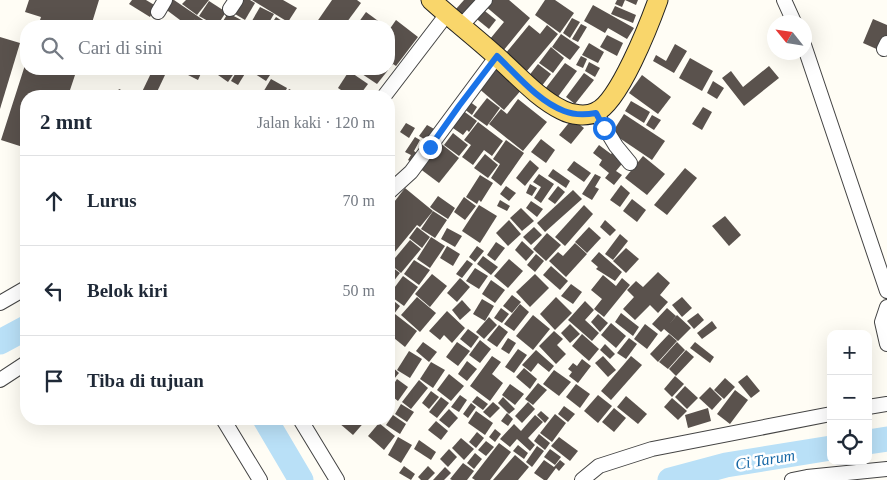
<!DOCTYPE html>
<html lang="id">
<meta charset="utf-8">
<style>
:root{--surface:#fff;--page:#f2f2f3;--text:#1f2937;--muted:#747a83;--line:#e0e1e3}
body{margin:0;font-family:Georgia,serif;background:var(--page);color:var(--text)}
.controls{position:absolute;right:15px;bottom:15px;display:grid;overflow:hidden;border-radius:10px;box-shadow:0 5px 20px #0002}
.controls button{width:45px;height:45px;display:grid;place-items:center;padding:0;border:0;border-bottom:1px solid var(--line);background:var(--surface);color:var(--text);font:25px sans-serif}
.compass{position:absolute;left:767px;top:15px;width:45px;height:45px;border-radius:50%;background:var(--surface);box-shadow:0 5px 20px #0002;rotate:300deg}
.stop{position:absolute;width:15px;height:15px;margin:-11px;border:4px solid #1a73e8;border-radius:50%;background:#fff}
.stop.end{background:#1a73e8;border-color:#fff;box-shadow:0 1px 5px #0008}
.list{margin:0;padding:0;list-style:none}
h2{display:flex;justify-content:space-between;align-items:center;height:65px;margin:0;padding:0 20px;font-size:21px}
h2 small{font-size:16px;font-weight:400;color:var(--muted)}
.list li{display:grid;grid-template-columns:32px 1fr auto;gap:15px;align-items:center;box-sizing:border-box;height:90px;padding:0 20px;border-top:1px solid var(--line)}
.list b{display:block;font-size:19px;white-space:nowrap}
.list em{font-size:16px;font-style:normal;color:var(--muted)}
.icon{flex:none;width:28px;height:28px;fill:none;stroke:currentColor;stroke-width:2;stroke-linecap:round;stroke-linejoin:round}
.map{position:relative;flex:none;width:887px;height:480px;overflow:hidden}
.search{position:absolute;background:var(--surface);box-shadow:0 5px 20px #0002;left:20px;top:20px;width:375px;height:55px;display:flex;align-items:center;gap:12px;box-sizing:border-box;padding:0 18px;border-radius:20px;color:var(--muted);font-size:19px}
.panel{position:absolute;background:var(--surface);box-shadow:0 5px 20px #0002;left:20px;top:90px;width:375px;height:335px;border-radius:20px}
.map>svg:first-child{display:block}
.lines{fill:none;stroke-linecap:round;stroke-linejoin:round}
.river{stroke:#b9e0f7;stroke-width:25}
.building{fill:#5a524d}
.minor-casing{stroke:#444;stroke-width:16}
.major-casing{stroke:#222;stroke-width:21}
.minor{stroke:#fff;stroke-width:14}
.major{stroke:#f9d66b;stroke-width:19}
.route{stroke:#1a73e8;stroke-width:6}
.labels{text-anchor:middle;stroke-width:5;stroke-linejoin:round;paint-order:stroke}
.water-label{font-size:16px;font-style:italic;fill:#1768a6;stroke:#fff}
</style>
<div class="map">
<svg width="887" height="480" viewBox="0 0 887 480">
<rect width="100%" height="100%" fill="#fffdf5"/>
<g class="lines">
<!-- river -->
<g class="river">
<polyline points="0,342 26,328"/>
<polyline points="265,419 301,480"/>
<polyline points="868,442 887,439"/>
<polyline points="670,480 726,465 831,448"/>
</g>
</g>
<!-- building -->
<g class="building">
<polygon points="29,0 99,0 91,26 38,26 41,17 25,12"/>
<polygon points="132,0 146,0 156,6 150,17 129,4"/>
<polygon points="170,0 174,0 212,26 191,26 195,19 190,26 188,26 164,8"/>
<polygon points="186,0 209,0 197,15 182,4"/>
<polygon points="236,0 250,0 255,3 245,20 230,11"/>
<polygon points="252,0 283,0 297,8 288,22"/>
<polygon points="332,0 357,0 361,3 344,26 314,26"/>
<polygon points="464,0 483,0 467,18 456,9"/>
<polygon points="488,0 509,0 530,18 503,51 490,39 504,22 484,5"/>
<polygon points="545,0 555,0 574,13 560,33 535,15"/>
<polygon points="617,0 638,0 636,5 625,0 622,7 615,4"/>
<polygon points="209,1 226,12 217,26 199,16"/>
<polygon points="593,5 634,28 627,39 608,28 605,33 584,21"/>
<polygon points="615,6 636,15 633,23 611,14"/>
<polygon points="260,7 274,14 267,26 249,26"/>
<polygon points="480,7 496,20 489,29 473,16"/>
<polygon points="366,12 385,26 356,26"/>
<polygon points="228,13 247,23 245,26 220,26"/>
<polygon points="276,17 290,26 270,26"/>
<polygon points="572,18 580,22 570,38 563,33"/>
<polygon points="873,19 887,25 887,37 881,51 863,43"/>
<polygon points="396,20 418,37 396,66 393,64 389,69 389,30"/>
<polygon points="581,24 587,27 578,42 572,39"/>
<polygon points="529,25 540,34 547,25 558,34 526,72 505,54"/>
<polygon points="561,34 580,47 570,60 552,47"/>
<polygon points="607,35 623,43 617,56 600,47"/>
<polygon points="0,37 20,43 0,109"/>
<polygon points="589,43 604,52 598,63 582,55"/>
<polygon points="675,44 687,51 674,73 653,61 656,55 666,61"/>
<polygon points="551,47 564,58 553,73 539,63"/>
<polygon points="581,56 587,59 583,68 576,65"/>
<polygon points="690,58 713,71 702,91 679,78"/>
<polygon points="26,62 26,69 77,69 68,96 26,96 26,148 1,140"/>
<polygon points="589,62 600,68 595,77 585,71"/>
<polygon points="565,63 577,71 557,98 545,89"/>
<polygon points="538,64 551,74 541,87 528,77"/>
<polygon points="496,65 523,88 504,110 477,87"/>
<polygon points="769,66 779,78 744,106 722,78 731,71 743,87"/>
<polygon points="153,69 165,75 155,96 145,96 141,94"/>
<polygon points="188,69 203,69 198,80 186,74"/>
<polygon points="222,69 237,69 228,82 218,75"/>
<polygon points="238,69 246,72 238,85 231,81"/>
<polygon points="250,69 274,69 266,81 249,70"/>
<polygon points="366,69 389,69 377,84 362,74"/>
<polygon points="349,71 368,84 359,96 350,96 338,88"/>
<polygon points="584,73 594,80 575,104 566,97"/>
<polygon points="642,75 671,97 658,114 629,93"/>
<polygon points="271,79 287,88 283,96 267,96 262,94"/>
<polygon points="713,81 724,88 717,99 707,93"/>
<polygon points="119,89 134,96 115,96"/>
<polygon points="289,89 303,96 285,96"/>
<polygon points="487,98 500,108 487,126 473,116"/>
<polygon points="518,99 547,122 523,151 489,124 501,109 507,114"/>
<polygon points="469,101 477,107 472,115 463,108"/>
<polygon points="631,101 650,112 644,123 625,111"/>
<polygon points="703,107 712,112 702,130 692,124"/>
<polygon points="462,110 477,121 469,132 467,130 463,135 450,126"/>
<polygon points="624,114 665,141 652,160 612,133"/>
<polygon points="652,115 661,120 654,130 646,125"/>
<polygon points="572,119 584,128 571,144 559,135"/>
<polygon points="478,122 503,141 492,156 484,150 473,165 462,157 471,145 464,140"/>
<polygon points="406,123 415,128 409,138 400,132"/>
<polygon points="427,125 436,130 429,142 419,136"/>
<polygon points="453,133 468,145 459,156 444,145"/>
<polygon points="415,137 420,140 414,151 418,154 413,163 408,160 411,155 405,152"/>
<polygon points="541,139 555,150 546,163 531,152"/>
<polygon points="506,140 524,153 501,186 491,178 500,164 493,159"/>
<polygon points="439,142 459,158 439,183 419,168"/>
<polygon points="599,145 611,154 615,150 626,159 616,171 622,175 614,185 605,178 609,173 599,165 602,160 593,153"/>
<polygon points="485,154 498,165 488,178 474,168"/>
<polygon points="643,156 665,174 647,195 625,178"/>
<polygon points="530,160 539,168 525,186 516,178"/>
<polygon points="574,161 591,173 584,182 567,170"/>
<polygon points="685,168 697,178 667,215 654,205"/>
<polygon points="553,169 570,181 566,188 548,176"/>
<polygon points="539,174 554,184 541,203 534,198 541,187 533,182"/>
<polygon points="595,174 601,177 595,187 599,189 592,200 582,194"/>
<polygon points="480,175 493,183 481,202 479,200 477,204 466,197"/>
<polygon points="530,184 537,188 532,196 526,193"/>
<polygon points="621,185 630,193 620,207 610,200"/>
<polygon points="506,186 516,193 509,201 500,194"/>
<polygon points="558,186 565,192 555,204 548,199"/>
<polygon points="405,188 433,211 420,227 417,225 389,259 389,204 391,206"/>
<polygon points="573,190 582,199 545,232 537,223"/>
<polygon points="438,196 455,208 448,219 434,210 435,209 434,210 430,207"/>
<polygon points="464,197 476,206 465,220 454,212"/>
<polygon points="632,199 646,210 637,222 623,211"/>
<polygon points="500,200 510,206 507,211 497,206"/>
<polygon points="531,201 543,209 537,217 526,208"/>
<polygon points="479,205 497,216 480,243 462,231"/>
<polygon points="584,205 593,214 565,246 555,237"/>
<polygon points="521,208 534,221 522,231 510,218"/>
<polygon points="433,211 447,220 435,238 432,236 433,234 432,236 421,229"/>
<polygon points="725,216 741,235 729,246 712,226"/>
<polygon points="509,220 521,234 508,246 496,233"/>
<polygon points="605,220 616,230 610,236 600,227"/>
<polygon points="417,227 430,237 422,248 409,238"/>
<polygon points="534,227 542,235 531,245 523,237"/>
<polygon points="589,227 601,238 587,253 575,242"/>
<polygon points="447,228 462,236 455,247 441,239"/>
<polygon points="547,233 561,245 546,261 533,249"/>
<polygon points="620,234 628,241 613,260 605,254"/>
<polygon points="431,237 445,246 430,268 417,259"/>
<polygon points="410,240 421,249 401,273 390,264"/>
<polygon points="522,241 534,252 526,261 515,250"/>
<polygon points="496,242 505,248 495,261 487,255"/>
<polygon points="575,243 587,254 566,277 549,261 558,252 563,256"/>
<polygon points="447,246 460,254 453,266 440,258"/>
<polygon points="477,246 484,251 475,262 469,257"/>
<polygon points="626,248 639,259 626,273 613,261"/>
<polygon points="599,252 622,272 615,281 596,269 598,267 591,261"/>
<polygon points="536,254 544,261 535,272 527,265"/>
<polygon points="483,256 498,267 491,275 477,264"/>
<polygon points="509,259 523,271 508,288 494,276"/>
<polygon points="414,260 430,270 419,285 404,274"/>
<polygon points="467,260 473,264 462,278 456,274"/>
<polygon points="389,265 400,273 389,287"/>
<polygon points="551,266 568,281 560,290 543,275"/>
<polygon points="475,268 488,276 479,289 466,281"/>
<polygon points="658,272 670,283 660,295 668,302 658,313 650,305 635,320 623,309 634,297 627,290 636,281 643,287"/>
<polygon points="432,274 447,286 430,307 415,294"/>
<polygon points="535,274 549,288 530,307 516,292"/>
<polygon points="603,275 616,286 622,278 630,285 604,317 594,309 602,299 591,290"/>
<polygon points="403,276 418,287 404,306 389,295"/>
<polygon points="460,278 470,287 457,302 447,293"/>
<polygon points="491,280 505,290 495,303 482,294"/>
<polygon points="571,284 582,292 573,304 561,296"/>
<polygon points="512,295 521,302 512,313 503,306"/>
<polygon points="389,297 400,306 391,318 389,316"/>
<polygon points="417,297 436,313 420,332 401,315"/>
<polygon points="556,297 572,313 555,330 540,314"/>
<polygon points="682,297 692,308 682,317 672,305"/>
<polygon points="482,299 494,306 485,321 473,314"/>
<polygon points="462,300 471,310 460,320 452,310"/>
<polygon points="585,301 594,310 585,320 599,333 592,341 568,320"/>
<polygon points="520,304 529,312 514,331 504,324"/>
<polygon points="501,308 509,314 502,323 494,318"/>
<polygon points="667,308 676,316 668,326 677,315 691,328 678,341 664,329 661,332 652,324"/>
<polygon points="447,311 465,328 452,343 444,335 440,340 429,331"/>
<polygon points="621,313 639,327 633,336 615,322"/>
<polygon points="698,313 704,320 694,329 687,321"/>
<polygon points="395,314 417,331 405,347 389,334 389,323"/>
<polygon points="598,314 608,323 600,332 591,322"/>
<polygon points="533,315 550,329 533,350 516,336"/>
<polygon points="489,317 497,325 484,339 476,332"/>
<polygon points="712,321 717,328 702,339 697,333"/>
<polygon points="611,323 626,336 616,348 601,335"/>
<polygon points="570,324 580,334 570,343 561,333"/>
<polygon points="645,324 658,334 647,349 634,339"/>
<polygon points="499,325 508,332 497,347 487,340"/>
<polygon points="468,329 479,337 471,348 460,339"/>
<polygon points="554,331 563,339 557,345 566,354 556,364 539,346"/>
<polygon points="582,334 599,349 589,361 572,346"/>
<polygon points="669,334 677,341 658,362 650,354"/>
<polygon points="508,338 516,343 509,354 501,349"/>
<polygon points="629,338 637,344 626,359 617,353"/>
<polygon points="480,340 491,349 480,363 469,355"/>
<polygon points="423,342 437,352 429,362 416,351"/>
<polygon points="457,342 470,351 458,366 446,357"/>
<polygon points="677,342 685,350 668,369 659,362"/>
<polygon points="695,342 714,357 710,363 690,348"/>
<polygon points="605,344 615,354 610,359 600,350"/>
<polygon points="518,349 527,355 514,373 505,367"/>
<polygon points="536,350 554,366 549,372 538,363 531,372 522,365"/>
<polygon points="686,350 694,357 676,376 669,369"/>
<polygon points="409,351 422,359 410,378 397,370"/>
<polygon points="492,356 501,362 492,374 503,383 490,401 470,386"/>
<polygon points="603,356 616,370 608,377 595,363"/>
<polygon points="631,356 642,365 611,400 601,391"/>
<polygon points="582,359 591,366 578,383 569,376 572,372 568,369 573,363 577,366"/>
<polygon points="467,361 477,369 467,381 458,374"/>
<polygon points="431,362 445,370 433,388 420,379"/>
<polygon points="389,364 399,373 389,385"/>
<polygon points="524,368 537,379 530,389 516,377"/>
<polygon points="554,370 571,382 559,396 543,384"/>
<polygon points="449,374 464,386 451,401 437,390"/>
<polygon points="747,375 760,391 751,398 738,382"/>
<polygon points="675,376 684,384 672,397 664,389"/>
<polygon points="725,378 735,387 724,399 714,390"/>
<polygon points="397,379 408,387 398,401 389,394 389,391"/>
<polygon points="419,380 428,388 411,409 402,402"/>
<polygon points="538,383 547,390 533,405 525,399"/>
<polygon points="510,384 524,394 515,405 502,395"/>
<polygon points="576,384 590,394 580,408 566,397"/>
<polygon points="685,386 698,398 687,409 675,397"/>
<polygon points="710,387 722,399 712,410 699,398"/>
<polygon points="735,390 748,400 730,424 717,414"/>
<polygon points="431,391 439,397 429,409 422,403"/>
<polygon points="460,395 467,400 459,412 451,407"/>
<polygon points="598,395 612,406 598,423 584,411"/>
<polygon points="477,396 488,404 483,410 472,402"/>
<polygon points="626,396 647,414 638,424 617,407"/>
<polygon points="441,397 449,403 437,418 429,412"/>
<polygon points="503,397 515,409 509,414 498,403"/>
<polygon points="672,398 687,411 678,420 664,407"/>
<polygon points="493,402 500,408 490,418 483,412"/>
<polygon points="528,402 535,409 522,423 515,416"/>
<polygon points="471,403 476,407 468,418 463,414"/>
<polygon points="401,404 414,412 407,422 395,414"/>
<polygon points="564,406 575,414 568,422 558,414"/>
<polygon points="614,408 626,418 614,432 602,422"/>
<polygon points="708,408 711,421 688,428 685,415"/>
<polygon points="449,409 458,418 449,428 439,420"/>
<polygon points="476,411 493,423 485,435 468,423"/>
<polygon points="541,411 549,418 545,423 537,415"/>
<polygon points="507,413 513,419 508,426 501,421"/>
<polygon points="555,414 566,423 552,442 540,433"/>
<polygon points="393,415 406,424 400,434 386,425"/>
<polygon points="535,415 543,422 528,438 535,445 530,451 517,439 510,447 500,439 514,424 521,431"/>
<polygon points="343,419 367,419 353,435 339,423"/>
<polygon points="436,421 448,431 441,440 428,430"/>
<polygon points="379,423 395,436 384,450 368,436"/>
<polygon points="495,429 501,434 495,442 489,437"/>
<polygon points="477,432 484,438 476,448 469,442"/>
<polygon points="539,434 550,443 545,450 534,441"/>
<polygon points="398,437 412,445 401,463 388,455"/>
<polygon points="559,437 578,451 570,461 551,446"/>
<polygon points="461,438 474,449 464,460 452,448"/>
<polygon points="419,440 436,452 431,460 414,449"/>
<polygon points="486,441 494,447 486,456 478,450"/>
<polygon points="499,443 511,452 490,480 475,480 472,478"/>
<polygon points="518,445 528,453 524,459 513,451"/>
<polygon points="537,446 544,451 532,467 526,462"/>
<polygon points="449,449 457,457 448,467 440,459"/>
<polygon points="550,449 561,457 555,465 544,457"/>
<polygon points="475,453 482,459 474,469 467,463"/>
<polygon points="515,455 529,467 518,480 493,480"/>
<polygon points="544,460 554,467 560,460 565,464 559,471 556,468 547,480 544,480 534,473"/>
<polygon points="463,463 474,471 467,480 452,480 450,479"/>
<polygon points="404,466 415,474 411,480 399,473"/>
<polygon points="428,466 435,473 428,480 421,480 418,477"/>
<polygon points="445,467 451,473 444,480 433,480"/>
</g>
<g class="lines">
<!-- minor casing -->
<g class="minor-casing">
<g id="minor">
<polyline points="784,0 794,22"/>
<polyline points="230,9 236,0"/>
<polyline points="158,12 165,0"/>
<polyline points="462,25 485,0"/>
<polyline points="804,45 887,291"/>
<polyline points="884,49 887,43"/>
<polyline points="385,95 447,14"/>
<polyline points="596,113 616,146 630,163"/>
<polyline points="389,192 411,172 497,56"/>
<polyline points="0,303 26,288"/>
<polyline points="887,307 882,322 887,344"/>
<polyline points="0,380 26,363"/>
<polyline points="868,407 887,404"/>
<polyline points="223,419 260,480"/>
<polyline points="300,419 337,480"/>
<polyline points="582,480 599,466 652,449 831,414"/>
<polyline points="792,480 807,477 887,469"/>
</g>
</g>
<!-- major casing -->
<g class="major-casing">
<path id="major" d="M431,0c21,19 43,36 64,55 22,19 41,42 67,55 9,5 25,7 34,2 23,-10 53,-87 62,-112"/>
</g>
<!-- minor -->
<use href="#minor" class="minor"/>
<!-- major -->
<use href="#major" class="major"/>
</g>
<g class="lines">
<!-- route -->
<path class="route" d="M430,147l29,-41 38,-50c20,19 41,45 67,55 10,4 21,4 32,2l8,15"/>
</g>
<g class="labels">
<!-- water labels -->
<g class="water-label">
<text transform="translate(765 459) rotate(-9)" y="6">Ci Tarum</text>
</g>
</g>
</svg>
<div class="controls">
<button>+</button>
<button>−</button>
<button><svg class="icon" aria-label="locate" viewBox="0 0 24 24"><circle cx="12" cy="12" r="6"/><path d="M12 2v4M12 18v4M2 12h4M18 12h4"/></svg></button>
</div>
<svg class="compass" viewBox="-18 -18 36 36"><path d="M0-13l5 13h-10z" fill="#e53935"/><path d="M0 13l5-13h-10z" fill="#747a83"/></svg>
<div class="stop" style="left:604px;top:128px"></div>
<div class="stop end" style="left:430px;top:147px"></div>
<div class="search"><svg class="icon" aria-label="search" viewBox="0 0 24 24"><circle cx="10" cy="10" r="6"/><path d="M15 15l6 6"/></svg>Cari di sini</div>
<section class="panel">
<h2>2 mnt<small>Jalan kaki · 120 m</small></h2>
<ul class="list">
<li><svg class="icon" aria-label="ahead" viewBox="0 0 24 24"><path d="M12 20V5M6 11l6-6 6 6"/></svg><div><b>Lurus</b></div><em>70 m</em></li>
<li><svg class="icon" aria-label="left" viewBox="0 0 24 24"><path d="M17 20v-9H6M10 6l-5 5 5 5"/></svg><div><b>Belok kiri</b></div><em>50 m</em></li>
<li><svg class="icon" aria-label="arrive" viewBox="0 0 24 24"><path d="M6 21V4h12l-3 4 3 4H6"/></svg><div><b>Tiba di tujuan</b></div></li>
</ul>
</section>
</div>
